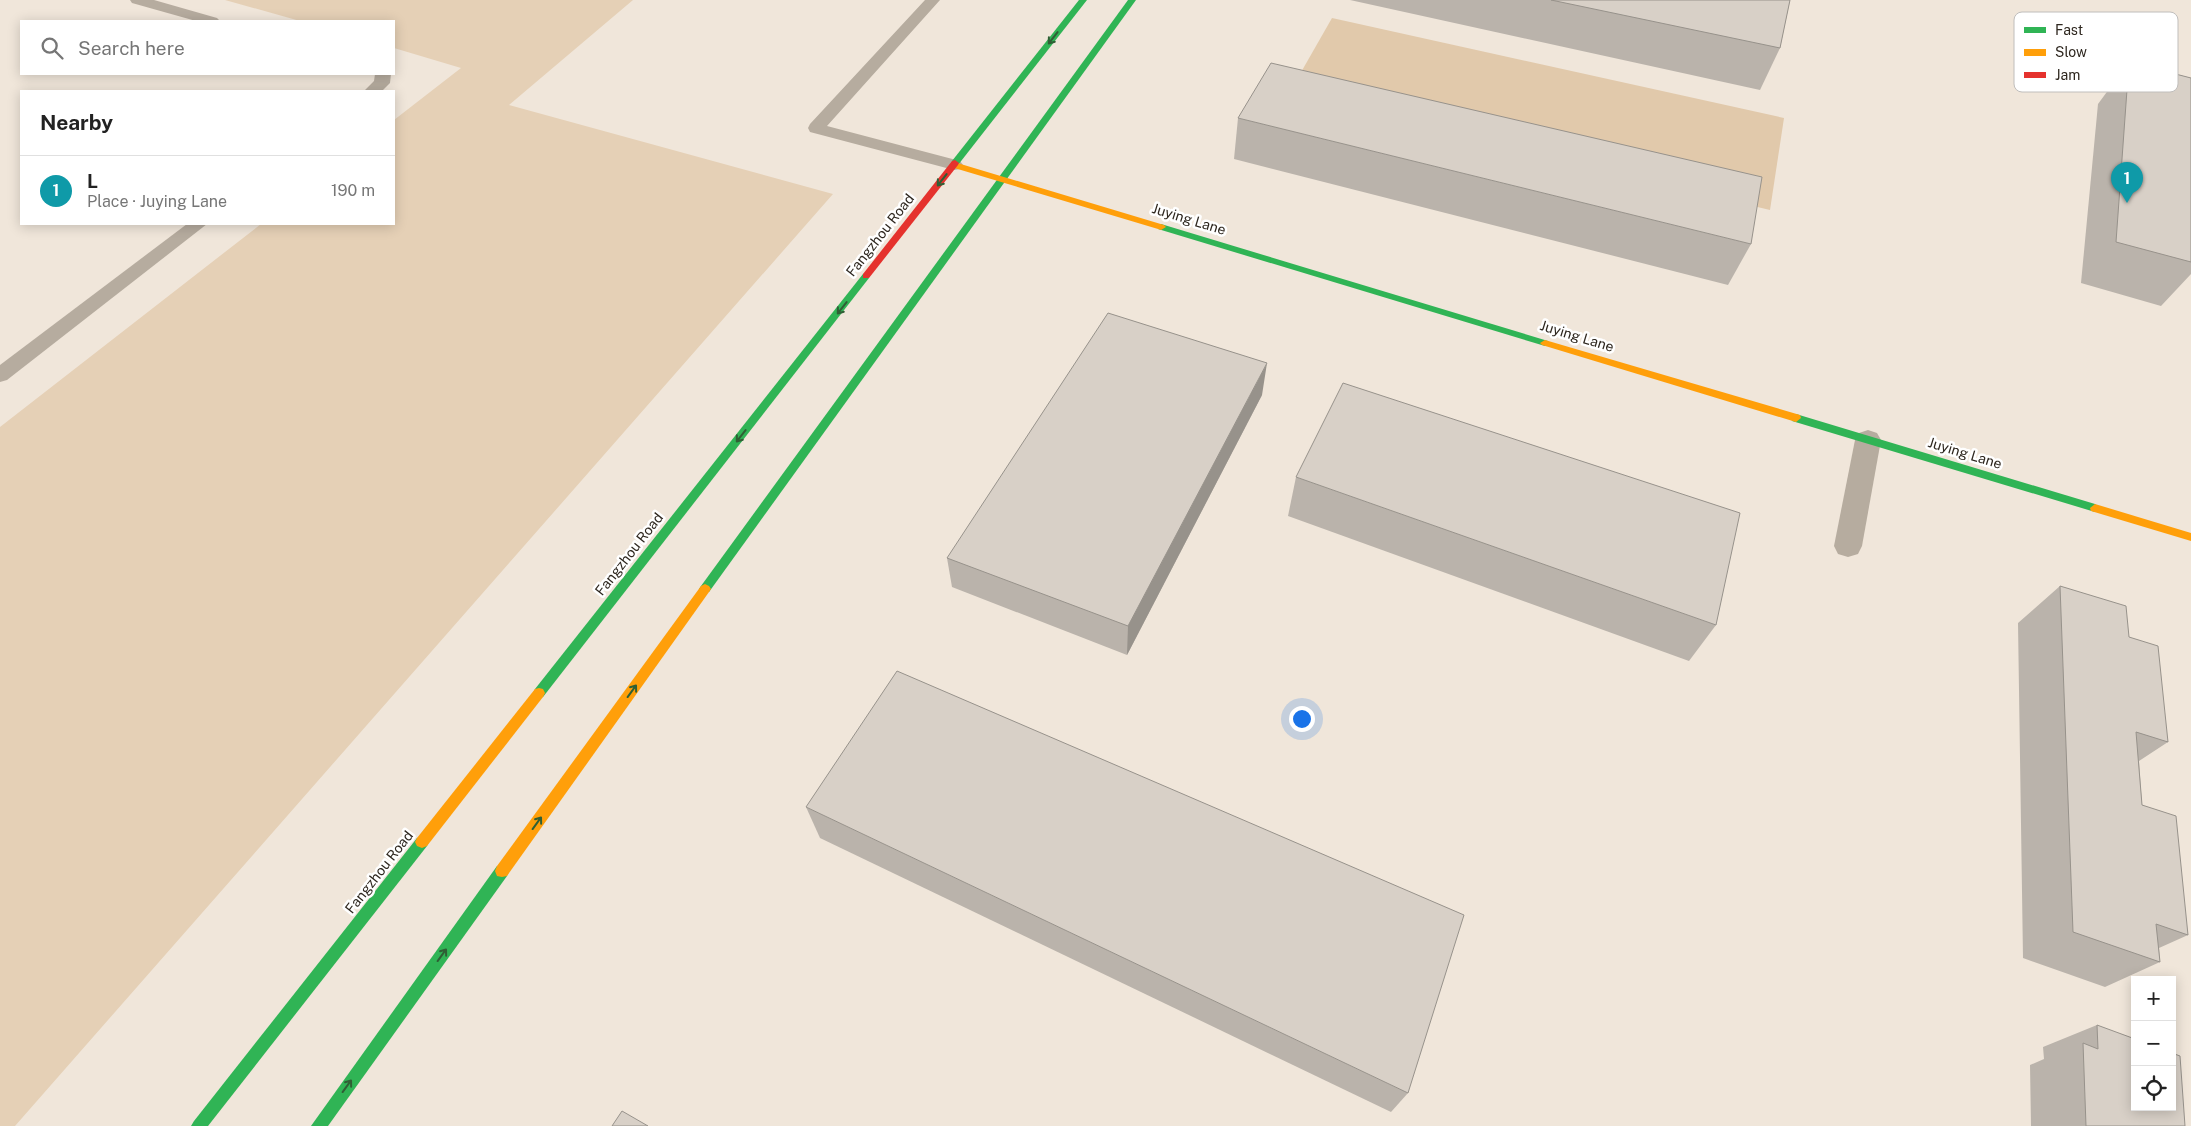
<!DOCTYPE html>
<meta charset="utf-8">
<style>
:root{--surface:#fff;--page:#f2f2f2;--text:#222;--muted:#767676;--line:#e0e0e0;--accent:#7c3aed}
body{margin:0;font-family:"Public Sans",sans-serif;background:var(--page);color:var(--text)}
.controls{position:absolute;right:15px;bottom:15px;display:grid;overflow:hidden;border-radius:0px;box-shadow:0 2px 12px #0003}
.controls button{width:45px;height:45px;display:grid;place-items:center;padding:0;border:0;border-bottom:1px solid var(--line);background:var(--surface);color:var(--text);font:25px sans-serif}
.you{position:absolute;left:1301px;top:718px;width:18px;height:18px;margin:-12px;border:4px solid #fff;border-radius:50%;background:#1a73e8;box-shadow:0 0 0 8px #1a73e833}
.badge{display:grid;place-items:center;width:32px;height:32px;border-radius:50%;background:var(--accent);color:#fff;font-size:16px;font-weight:700}
.pin{position:absolute;translate:-50% -41px;filter:drop-shadow(0 1px 2px #0008)}
.pin::after{content:'';position:absolute;top:26px;width:18px;height:15px;background:inherit;clip-path:polygon(0 0,100% 0,50% 100%)}
.list{margin:0;padding:0;list-style:none}
h2{display:flex;justify-content:space-between;align-items:center;height:65px;margin:0;padding:0 20px;font-size:21px}
h2 small{font-size:16px;font-weight:400;color:var(--muted)}
.list li{display:grid;grid-template-columns:32px 1fr auto;gap:15px;align-items:center;box-sizing:border-box;height:70px;padding:0 20px;border-top:1px solid var(--line)}
.list b{display:block;font-size:19px;white-space:nowrap}
.list p{margin:0;font-size:16px;white-space:nowrap;color:var(--muted)}
.list em{font-size:16px;font-style:normal;color:var(--muted)}
.icon{flex:none;width:28px;height:28px;fill:none;stroke:currentColor;stroke-width:2;stroke-linecap:round;stroke-linejoin:round}
.map{position:relative;flex:none;width:2191px;height:1126px;overflow:hidden}
.search{position:absolute;background:var(--surface);box-shadow:0 2px 12px #0003;left:20px;top:20px;width:375px;height:55px;display:flex;align-items:center;gap:12px;box-sizing:border-box;padding:0 18px;border-radius:0px;color:var(--muted);font-size:19px}
.panel{position:absolute;background:var(--surface);box-shadow:0 2px 12px #0003;left:20px;top:90px;width:375px;height:135px;border-radius:0px}
.map>svg:first-child{display:block}
.green{fill:#e5d0b6}
.forest{fill:#e1c9ab}
.lines{fill:none;stroke-linecap:round;stroke-linejoin:round}
.lane{fill:#b6ac9f;fill-rule:evenodd}
.street{fill:#b6ac9f;fill-rule:evenodd}
.fast{fill:#30b455;fill-rule:evenodd}
.slow{fill:#ff9f0a;fill-rule:evenodd}
.jam{fill:#e5322d;fill-rule:evenodd}
.wall{fill:#bab3ab}
.shaded-wall{fill:#97928b}
.building{fill:#d8d0c7;stroke:#97928b}
.oneway{stroke:#2f5f35}
.labels{text-anchor:middle;stroke-width:5;stroke-linejoin:round;paint-order:stroke}
.street-label{font-size:14px;fill:#2e271f;stroke:#fff}
.key{fill:#fff;stroke:#c0bebc;stroke-width:1}
.key-label{font-size:14px;fill:#2e271f}
</style>
<div class="map">
<svg width="2191" height="1126" viewBox="0 0 2191 1126">
<rect width="100%" height="100%" fill="#f0e6da"/>
<!-- green -->
<polygon class="green" points="225,0 633,0 509,105 833,194 15,1126 0,1126 0,427 261,224 394,224 394,120 461,68 394,48 394,21 300,21"/>
<!-- forest -->
<polygon class="forest" points="1332,18 1784,118 1770,210 1288,95"/>
<g class="lines">
<!-- lane -->
<g class="lane">
<polygon points="130,0 154,0 217,18 220,21 196,21 132,3"/>
<polygon points="925,0 940,0 827,126 960,161 963,165 960,169 954,170 810,132 808,128 810,124"/>
<polygon points="375,74 391,74 390,83 382,91 364,91 374,81"/>
<polygon points="187,224 207,224 7,380 0,382 0,365"/>
</g>
<!-- street -->
<polygon class="street" points="1868,430 1877,433 1881,440 1862,546 1858,554 1848,557 1838,554 1834,546 1855,440 1859,433"/>
<!-- fast -->
<g class="fast">
<polygon points="1079,0 1087,0 958,165 952,165 952,161"/>
<polygon points="1128,0 1136,0 709,592 701,592 699,589 701,586"/>
<polygon points="1161,224 1548,341 1550,343 1545,346 1158,229 1158,225"/>
<polygon points="866,273 869,274 869,278 543,697 539,698 535,697 533,693 535,689 863,274"/>
<polygon points="1796,414 2095,504 2100,508 2095,512 1792,421 1791,418 1792,415"/>
<polygon points="422,836 427,838 429,842 427,846 208,1126 191,1126 194,1121 417,838"/>
<polygon points="502,865 507,866 509,871 507,876 328,1126 311,1126 497,866"/>
</g>
<!-- slow -->
<g class="slow">
<polygon points="954,162 1164,225 1166,227 1161,230 1158,229 951,167 951,163"/>
<polygon points="1545,340 1800,415 1801,418 1796,422 1542,345 1540,343"/>
<polygon points="2095,504 2191,533 2191,541 2091,511 2090,508"/>
<polygon points="705,584 709,586 711,589 709,592 507,876 502,877 497,876 495,871 497,866 701,586"/>
<polygon points="539,688 543,689 545,693 543,697 427,846 422,848 417,846 415,842 417,838 535,689"/>
</g>
<!-- jam -->
<polygon class="jam" points="955,160 959,163 958,165 869,278 863,278 863,274 952,161"/>
</g>
<!-- wall -->
<g class="wall">
<polygon points="1350,0 1790,0 1780,48 1760,90"/>
<polygon points="2129,62 2191,78 2191,274 2161,306 2081,283 2098,104"/>
<polygon points="1238,118 1751,244 1728,285 1234,159"/>
<polygon points="1262,395 1127,655 952,587 947,558"/>
<polygon points="1296,477 1716,625 1689,661 1288,516"/>
<polygon points="2060,586 2129,637 2168,742 2139,761 2142,805 2188,935 2159,948 2160,962 2105,987 2023,958 2018,623"/>
<polygon points="806,807 1408,1093 1391,1112 820,838"/>
<polygon points="2097,1025 2185,1126 2031,1126 2030,1065 2044,1059 2043,1047"/>
</g>
<!-- shaded-wall -->
<polygon class="shaded-wall" points="1267,363 1262,395 1127,655 1128,626"/>
<!-- building -->
<g class="building">
<polygon points="1551,0 1790,0 1780,48"/>
<polygon points="2129,62 2191,78 2191,262 2116,242"/>
<polygon points="1271,63 1762,177 1751,244 1238,118"/>
<polygon points="1108,313 1267,363 1128,626 947,558"/>
<polygon points="1343,383 1740,513 1716,625 1296,477"/>
<polygon points="2060,586 2126,606 2129,637 2158,646 2168,742 2136,732 2142,805 2176,816 2188,935 2156,924 2160,962 2073,932"/>
<polygon points="897,671 1464,915 1408,1093 806,807"/>
<polygon points="2097,1025 2135,1039 2135,1107 2172,1107 2172,1053 2180,1056 2185,1126 2086,1126 2083,1043 2098,1049"/>
<polygon points="622,1111 648,1126 612,1126"/>
</g>
<!-- one-way arrows -->
<defs><path id="oneway-shaft" d="M-6 0H5M1.5-3L5.5 0L1.5 3" fill="none" stroke-width="1.6" stroke-linecap="round" stroke-linejoin="round" transform="scale(1.25)"/></defs>
<g class="oneway">
<use href="#oneway-shaft" transform="translate(1053 38) rotate(128)"/>
<use href="#oneway-shaft" transform="translate(942 180) rotate(128)"/>
<use href="#oneway-shaft" transform="translate(842 308) rotate(128)"/>
<use href="#oneway-shaft" transform="translate(741 436) rotate(128)"/>
<use href="#oneway-shaft" transform="translate(632 691) rotate(-54)"/>
<use href="#oneway-shaft" transform="translate(537 823) rotate(-54)"/>
<use href="#oneway-shaft" transform="translate(442 955) rotate(-54)"/>
<use href="#oneway-shaft" transform="translate(347 1086) rotate(-54)"/>
</g>
<g class="labels">
<!-- street labels -->
<g class="street-label">
<text transform="translate(1189 219) rotate(17)" y="5">Juying Lane</text>
<text transform="translate(880 235) rotate(-52)" y="5">Fangzhou Road</text>
<text transform="translate(1577 336) rotate(17)" y="5">Juying Lane</text>
<text transform="translate(1965 453) rotate(17)" y="5">Juying Lane</text>
<text transform="translate(629 554) rotate(-52)" y="5">Fangzhou Road</text>
<text transform="translate(379 872) rotate(-52)" y="5">Fangzhou Road</text>
</g>
</g>
<!-- legend -->
<rect x="2014" y="12" width="164" height="80" rx="8" class="key"/>
<rect x="2024" y="27" width="22" height="6" fill="#30b455"/>
<rect x="2024" y="49" width="22" height="7" fill="#ff9f0a"/>
<rect x="2024" y="72" width="22" height="6" fill="#e5322d"/>
<g class="key-label">
<text x="2055" y="35">Fast</text>
<text x="2055" y="57">Slow</text>
<text x="2055" y="80">Jam</text>
</g>
</svg>
<div class="controls">
<button>+</button>
<button>−</button>
<button><svg class="icon" aria-label="locate" viewBox="0 0 24 24"><circle cx="12" cy="12" r="6"/><path d="M12 2v4M12 18v4M2 12h4M18 12h4"/></svg></button>
</div>
<div class="you"></div>
<div class="pin badge" style="left:2127px;top:203px;background:#0f9aa8">1</div>
<div class="search"><svg class="icon" aria-label="search" viewBox="0 0 24 24"><circle cx="10" cy="10" r="6"/><path d="M15 15l6 6"/></svg>Search here</div>
<section class="panel">
<h2>Nearby<small></small></h2>
<ul class="list">
<li><span class="badge" style="background:#0f9aa8">1</span><div><b>L</b><p>Place · Juying Lane</p></div><em>190 m</em></li>
</ul>
</section>
</div>
